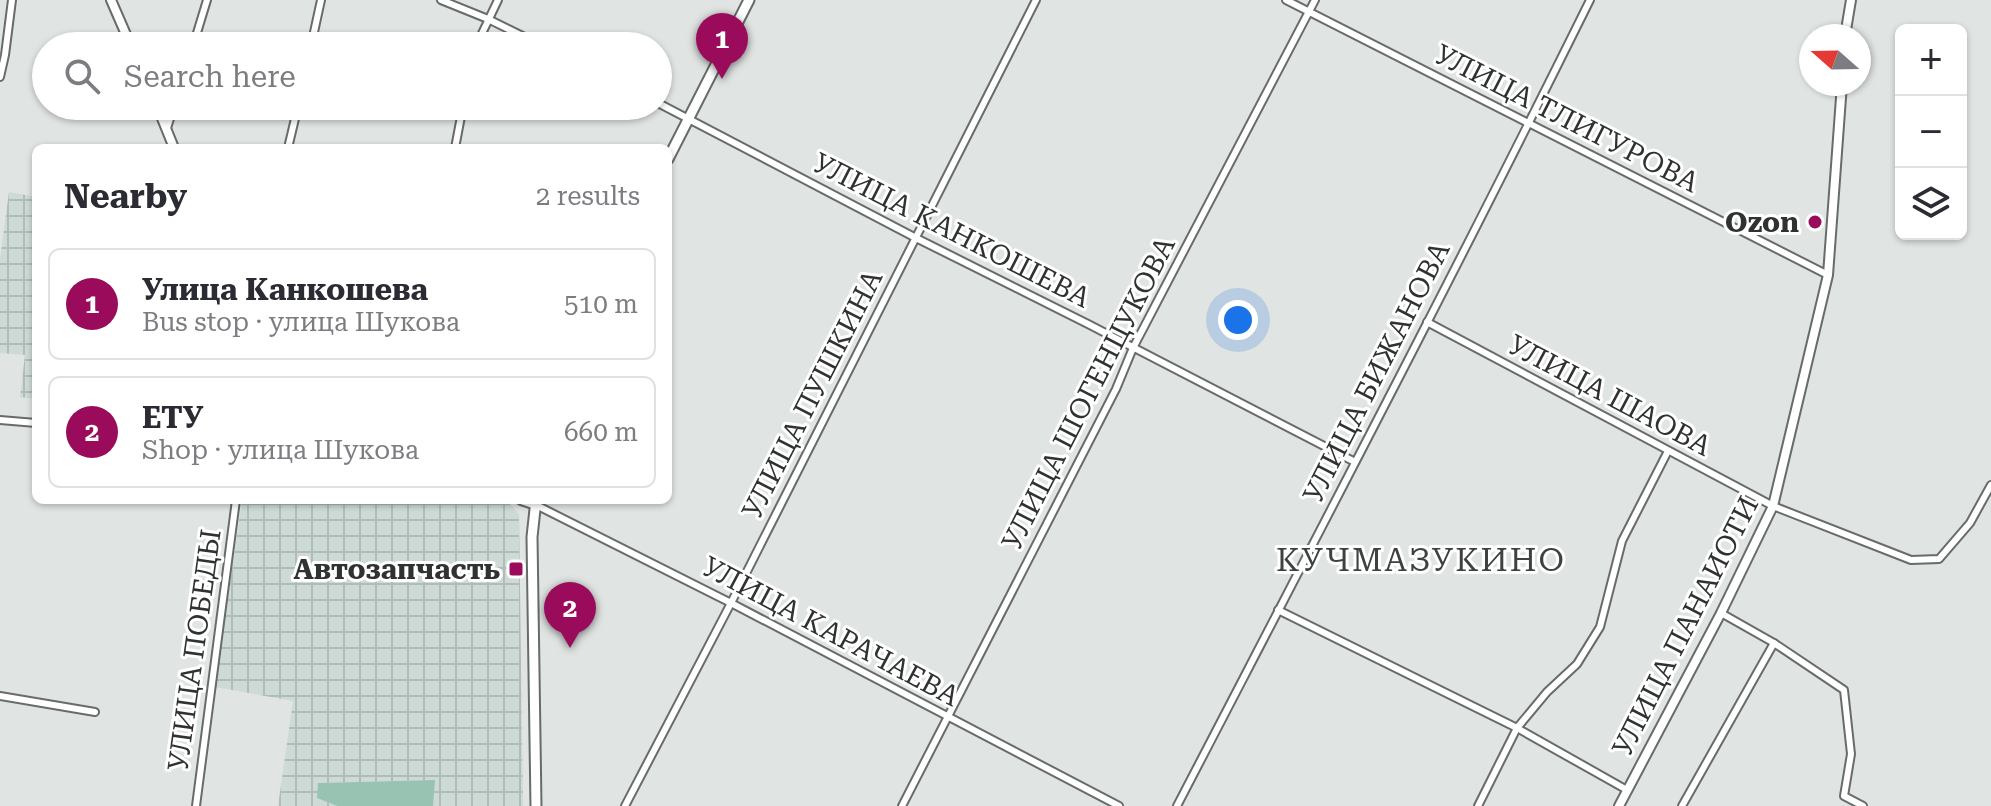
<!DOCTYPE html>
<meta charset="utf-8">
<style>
:root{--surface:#fff;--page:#f7f7f7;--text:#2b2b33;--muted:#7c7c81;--line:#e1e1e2;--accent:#9a0b5c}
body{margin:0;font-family:"Roboto Serif",serif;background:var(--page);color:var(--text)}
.controls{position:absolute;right:24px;top:24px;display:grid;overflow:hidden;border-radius:12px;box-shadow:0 2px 6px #0004}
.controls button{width:72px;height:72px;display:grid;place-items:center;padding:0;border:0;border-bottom:2px solid var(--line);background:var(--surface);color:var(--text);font:40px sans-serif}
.compass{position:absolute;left:1799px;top:24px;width:72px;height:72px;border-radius:50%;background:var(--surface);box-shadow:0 2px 6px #0004;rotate:290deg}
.you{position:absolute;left:1238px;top:320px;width:28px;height:28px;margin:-20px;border:6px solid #fff;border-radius:50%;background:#1a73e8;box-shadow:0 0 0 12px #1a73e833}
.badge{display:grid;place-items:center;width:52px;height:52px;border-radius:50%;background:var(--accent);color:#fff;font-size:26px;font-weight:700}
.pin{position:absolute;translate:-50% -66px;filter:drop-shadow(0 2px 4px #0008)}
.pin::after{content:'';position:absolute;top:42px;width:28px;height:24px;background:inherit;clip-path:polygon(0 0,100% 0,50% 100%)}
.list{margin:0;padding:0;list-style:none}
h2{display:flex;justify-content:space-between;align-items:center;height:104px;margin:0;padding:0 32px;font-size:34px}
h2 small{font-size:26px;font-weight:400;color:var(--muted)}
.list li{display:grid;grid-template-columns:52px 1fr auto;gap:24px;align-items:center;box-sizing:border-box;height:112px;margin:0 16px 16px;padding:0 16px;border:2px solid var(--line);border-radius:12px}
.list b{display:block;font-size:30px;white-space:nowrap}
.list p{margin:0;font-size:26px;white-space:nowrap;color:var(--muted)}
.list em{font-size:26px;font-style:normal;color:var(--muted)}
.icon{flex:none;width:44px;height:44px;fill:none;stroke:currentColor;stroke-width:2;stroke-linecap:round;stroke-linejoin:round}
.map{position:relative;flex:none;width:1991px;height:806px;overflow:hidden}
.search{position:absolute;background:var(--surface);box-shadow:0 2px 6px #0004;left:32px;top:32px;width:640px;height:88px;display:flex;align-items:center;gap:20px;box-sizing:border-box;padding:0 28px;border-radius:44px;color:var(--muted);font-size:30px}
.panel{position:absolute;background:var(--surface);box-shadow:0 2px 6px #0004;left:32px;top:144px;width:640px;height:360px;border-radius:12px}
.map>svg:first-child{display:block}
.industrial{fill:url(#industrial-grid)}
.garden{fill:#98c3b3}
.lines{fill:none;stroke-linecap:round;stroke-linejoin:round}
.minor-casing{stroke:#676b6a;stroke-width:10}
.tertiary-casing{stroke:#676b6a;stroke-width:12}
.secondary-casing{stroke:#676b6a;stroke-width:13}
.minor{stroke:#fff;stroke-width:6}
.tertiary{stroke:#fff;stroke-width:8}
.secondary{stroke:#fff;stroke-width:9}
.poi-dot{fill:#9a0b5c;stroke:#fff;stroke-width:3}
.labels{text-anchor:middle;stroke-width:6;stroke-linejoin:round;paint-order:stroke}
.street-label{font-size:28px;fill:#303231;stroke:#fff}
.poi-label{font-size:28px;font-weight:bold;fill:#303231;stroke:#fff;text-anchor:end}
.quarter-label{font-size:32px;letter-spacing:2px;fill:#3e4140;stroke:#fff}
</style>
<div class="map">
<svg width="1991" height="806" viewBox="0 0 1991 806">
<defs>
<pattern id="industrial-grid" width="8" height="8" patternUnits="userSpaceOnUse" patternTransform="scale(2)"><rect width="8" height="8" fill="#cddad5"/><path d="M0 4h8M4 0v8" fill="none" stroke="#b0bcb7"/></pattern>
</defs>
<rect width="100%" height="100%" fill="#e0e4e2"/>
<!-- industrial -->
<g class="industrial">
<polygon points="9,192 36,197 36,399 20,397 25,355 0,353 0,259"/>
<polygon points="242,500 495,500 510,504 519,514 523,806 433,806 434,780 319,783 317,798 337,806 278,806 293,701 215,687"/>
</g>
<!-- garden -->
<polygon class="garden" points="435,780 433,806 337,806 317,798 318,783"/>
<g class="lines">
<!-- minor casing -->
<g class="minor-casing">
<g id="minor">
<polyline points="441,0 488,19 543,46"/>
<polyline points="1286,0 1828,275"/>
<polyline points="193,46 207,0"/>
<polyline points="311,46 321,0"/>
<polyline points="476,46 498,0"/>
<polyline points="0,77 5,55 12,0"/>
<polyline points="658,103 916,238 1088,324 1355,462"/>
<polyline points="167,128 174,106"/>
<polyline points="288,148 298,106"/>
<polyline points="455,148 463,106"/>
<polyline points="1427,322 1773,506 1911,560 1939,559 1970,523 1991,485"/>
<polyline points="0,420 36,423"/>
<polyline points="536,505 731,603 1119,806"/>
<polyline points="1278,610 1517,728 1627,790"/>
<polyline points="1721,613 1774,643 1844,690 1851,754 1844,796 1863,806"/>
<polyline points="0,696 95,712"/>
<polyline points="196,806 236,500"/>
<polyline points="625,806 731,603 1036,0"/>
<polyline points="902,806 1116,389 1133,348 1315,0"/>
<path d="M1177,806c139,-268 279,-535 413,-806"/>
<polyline points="1478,806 1517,728 1547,692 1577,664 1600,627 1622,541 1668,451"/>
<polyline points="1682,806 1774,643"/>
</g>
</g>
<!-- tertiary casing -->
<g class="tertiary-casing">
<g id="tertiary">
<polyline points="111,0 131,46"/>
<polyline points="1845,36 1851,0"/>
<polyline points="157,106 174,148"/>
<polyline points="521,500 536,505"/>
<polyline points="1619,806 1721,613 1773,506 1828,275 1842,84"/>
</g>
</g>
<!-- secondary casing -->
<g class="secondary-casing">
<g id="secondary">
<polyline points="668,159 749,0"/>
<polyline points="536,500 532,537 536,806"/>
</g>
</g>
<!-- minor -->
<use href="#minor" class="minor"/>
<!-- tertiary -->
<use href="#tertiary" class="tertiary"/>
<!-- secondary -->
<use href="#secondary" class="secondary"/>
</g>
<!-- markers -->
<g class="poi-dot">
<circle cx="1815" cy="222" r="8"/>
<rect x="508" y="561" width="16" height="16" rx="4"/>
</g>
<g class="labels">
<!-- street labels -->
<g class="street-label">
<text transform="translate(1567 118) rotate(27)" y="10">УЛИЦА ТЛИГУРОВА</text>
<text transform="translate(952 230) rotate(27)" y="10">УЛИЦА КАНКОШЕВА</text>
<text transform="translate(1376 372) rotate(-63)" y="10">УЛИЦА БИЖАНОВА</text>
<text transform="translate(1088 393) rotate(-63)" y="10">УЛИЦА ШОГЕНЦУКОВА</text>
<text transform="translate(812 394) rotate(-63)" y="10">УЛИЦА ПУШКИНА</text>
<text transform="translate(1610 395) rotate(28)" y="10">УЛИЦА ШАОВА</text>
<text transform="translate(1685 626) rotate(-63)" y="10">УЛИЦА ПАНАИОТИ</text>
<text transform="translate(831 631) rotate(28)" y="10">УЛИЦА КАРАЧАЕВА</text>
<text transform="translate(194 650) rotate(-82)" y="10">УЛИЦА ПОБЕДЫ</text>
</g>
<!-- poi labels -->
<g class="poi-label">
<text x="1799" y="232">Ozon</text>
<text x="500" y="579">Автозапчасть</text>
</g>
<!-- quarter labels -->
<g class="quarter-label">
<text x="1421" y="571">КУЧМАЗУКИНО</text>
</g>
</g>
</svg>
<div class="controls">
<button>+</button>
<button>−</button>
<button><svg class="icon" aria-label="layers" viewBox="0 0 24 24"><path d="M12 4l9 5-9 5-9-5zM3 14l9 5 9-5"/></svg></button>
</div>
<svg class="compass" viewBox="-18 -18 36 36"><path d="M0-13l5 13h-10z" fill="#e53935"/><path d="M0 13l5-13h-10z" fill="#7c7c81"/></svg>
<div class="you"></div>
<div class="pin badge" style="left:722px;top:79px">1</div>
<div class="pin badge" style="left:570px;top:648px">2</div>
<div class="search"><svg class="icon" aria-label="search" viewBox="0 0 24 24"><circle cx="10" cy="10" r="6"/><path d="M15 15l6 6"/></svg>Search here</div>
<section class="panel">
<h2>Nearby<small>2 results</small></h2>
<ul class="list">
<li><span class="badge">1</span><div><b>Улица Канкошева</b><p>Bus stop · улица Шукова</p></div><em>510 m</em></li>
<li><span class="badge">2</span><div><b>ЕТУ</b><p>Shop · улица Шукова</p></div><em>660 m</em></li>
</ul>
</section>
</div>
